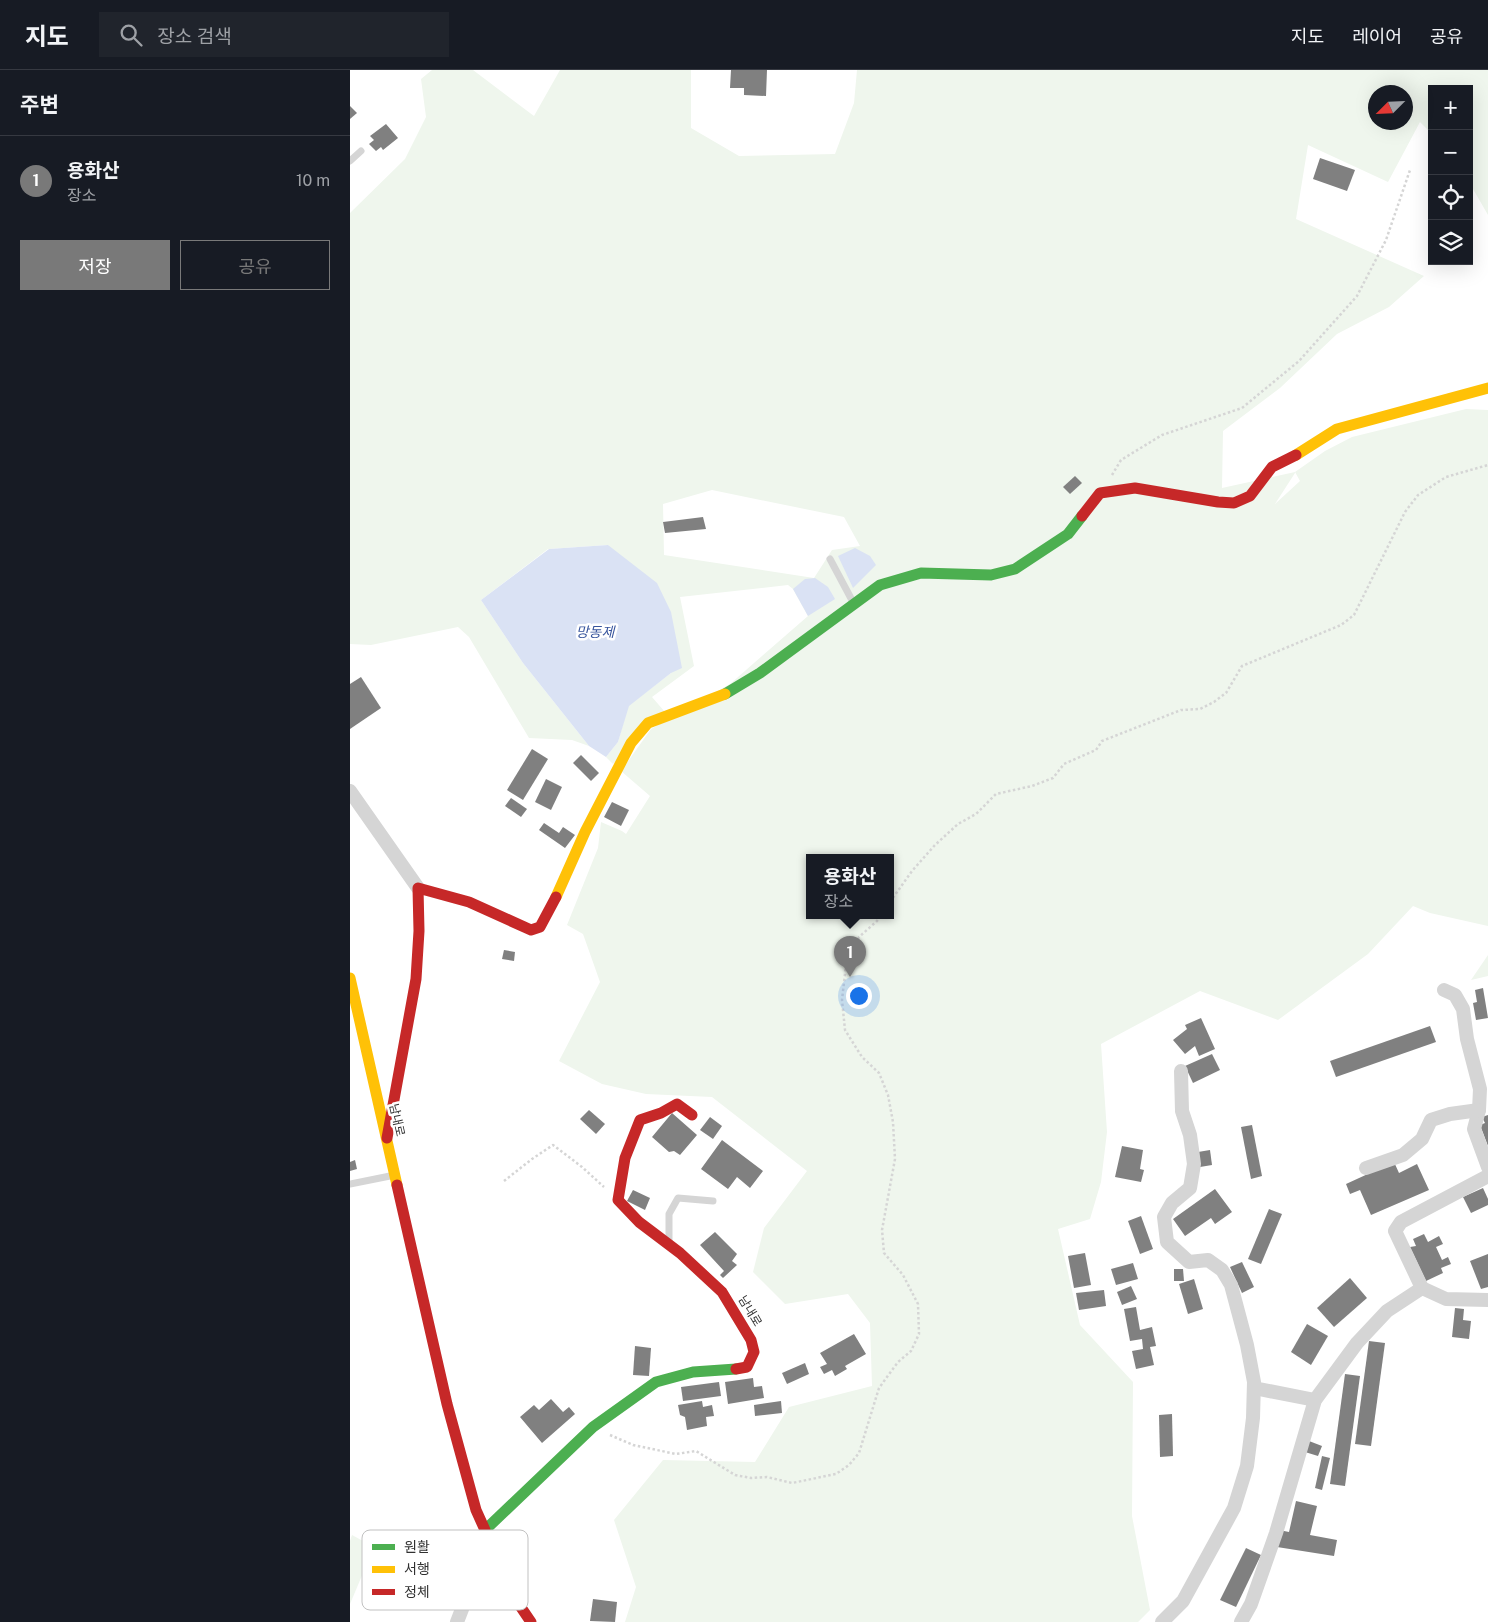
<!DOCTYPE html>
<html lang="ko">
<meta charset="utf-8">
<style>
:root{--surface:#171b24;--page:#20242c;--text:#f1f3f6;--muted:#9ea1a6;--line:#363941;--accent:#797979}
body{margin:0;font-family:"Public Sans","Noto Sans KR",sans-serif;background:var(--page);color:var(--text)}
.controls{position:absolute;right:15px;top:15px;display:grid;overflow:hidden;border-radius:0px;box-shadow:0 5px 20px #0002}
.controls button{width:45px;height:45px;display:grid;place-items:center;padding:0;border:0;border-bottom:1px solid var(--line);background:var(--surface);color:var(--text);font:25px sans-serif}
.compass{position:absolute;left:1018px;top:15px;width:45px;height:45px;border-radius:50%;background:var(--surface);box-shadow:0 5px 20px #0002;rotate:246deg}
.you{position:absolute;left:508px;top:925px;width:18px;height:18px;margin:-12px;border:4px solid #fff;border-radius:50%;background:#1a73e8;box-shadow:0 0 0 8px #1a73e833}
.badge{display:grid;place-items:center;width:32px;height:32px;border-radius:50%;background:var(--accent);color:#fff;font-size:16px;font-weight:700}
.pin{position:absolute;translate:-50% -41px;filter:drop-shadow(0 1px 2px #0008)}
.pin::after{content:'';position:absolute;top:26px;width:18px;height:15px;background:inherit;clip-path:polygon(0 0,100% 0,50% 100%)}
.popup{position:absolute;left:456px;top:784px;width:88px;height:65px;box-sizing:border-box;display:grid;place-content:center;border-radius:0px;background:var(--surface);filter:drop-shadow(0 1px 4px #0005);font-size:16px;white-space:nowrap;color:var(--muted)}
.popup b{font-size:19px;color:var(--text)}
.popup::after{content:'';position:absolute;left:50%;top:100%;margin-left:-10px;border:10px solid transparent;border-top-color:var(--surface)}
.list{margin:0;padding:0;list-style:none}
h2{display:flex;justify-content:space-between;align-items:center;height:65px;margin:0;padding:0 20px;font-size:21px}
h2 small{font-size:16px;font-weight:400;color:var(--muted)}
.list li{display:grid;grid-template-columns:32px 1fr auto;gap:15px;align-items:center;box-sizing:border-box;height:90px;padding:0 20px;border-top:1px solid var(--line)}
.list b{display:block;font-size:19px;white-space:nowrap}
.list p{margin:0;font-size:16px;white-space:nowrap;color:var(--muted)}
.list em{font-size:16px;font-style:normal;color:var(--muted)}
.actions{display:flex;gap:10px;padding:15px 20px}
.actions a{flex:1;padding:11px 0;border:1px solid var(--accent);border-radius:0px;text-align:center;font-size:18px;color:var(--accent)}
.actions .main{background:var(--accent);color:#fff}
.icon{flex:none;width:28px;height:28px;fill:none;stroke:currentColor;stroke-width:2;stroke-linecap:round;stroke-linejoin:round}
.map{position:relative;flex:none;width:1138px;height:1552px;overflow:hidden}
header{display:flex;align-items:center;gap:30px;box-sizing:border-box;height:70px;padding:0 25px;background:var(--surface);border-bottom:1px solid var(--line)}
header strong{font-size:24px}
nav{display:flex;gap:28px;margin-inline-start:auto;font-size:18px}
.search{width:350px;height:45px;background:var(--page);display:flex;align-items:center;gap:12px;box-sizing:border-box;padding:0 18px;border-radius:0px;color:var(--muted);font-size:19px}
main{display:flex}
aside{flex:1;background:var(--surface)}
.map>svg:first-child{display:block}
.green{fill:#eff6ed;fill-rule:evenodd}
.water{fill:#dae2f4}
.building{fill:#808080}
.lines{fill:none;stroke-linecap:round;stroke-linejoin:round}
.path{stroke:#d5d5d5;stroke-width:2.5;stroke-dasharray:2.5 2.5;stroke-linecap:butt}
.lane{stroke:#d5d5d5;stroke-width:7}
.street{stroke:#d5d5d5;stroke-width:14}
.fast{stroke:#4caf50;stroke-width:11}
.slow{stroke:#ffc107;stroke-width:11}
.jam{stroke:#c62828;stroke-width:11}
.labels{text-anchor:middle;stroke-width:5;stroke-linejoin:round;paint-order:stroke}
.street-label{font-size:12px;fill:#313131;stroke:#fff}
.water-label{font-size:14px;font-style:italic;fill:#37549c;stroke:#fff}
.key{fill:#fff;stroke:#c1c1c1;stroke-width:1}
.key-label{font-size:14px;fill:#313131}
</style>
<header>
<strong>지도</strong>
<div class="search"><svg class="icon" aria-label="search" viewBox="0 0 24 24"><circle cx="10" cy="10" r="6"/><path d="M15 15l6 6"/></svg>장소 검색</div>
<nav><a>지도</a><a>레이어</a><a>공유</a></nav>
</header>
<main>
<aside>
<h2>주변<small></small></h2>
<ul class="list">
<li><span class="badge">1</span><div><b>용화산</b><p>장소</p></div><em>10 m</em></li>
</ul>
<div class="actions"><a class="main">저장</a><a>공유</a></div>
</aside>
<div class="map">
<svg width="1138" height="1552" viewBox="0 0 1138 1552">
<rect width="100%" height="100%" fill="#fff"/>
<!-- green -->
<g class="green">
<path d="M82,0h41l61,46 26,-46h131v58l48,28 96,-2 19,-51 3,-33h631v145l-19,-33v-93h-37v45l-12,-12 -32,60 -80,-37 -12,74 128,57 -35,31 -52,27 -57,54 -57,43 -1,57 73,-16 30,-21 27,-14 114,-28 22,1v516l-58,-13 -17,-7 -45,48 -90,66 -78,-29 -99,53 6,88 -6,50 -11,37 -32,10 22,96 53,57 -1,134 18,94 -12,12h-513l11,-35 -22,-67 49,-60 92,2 34,-55 83,-21 -2,-63 -22,-29 -63,10 -32,-32 11,-44 43,-57 -95,-74 -66,-3 -44,-10 -43,-23 41,-79 -17,-48 -16,-9 31,-77 3,-26 21,9 4,3 24,-38 -29,-25 30,-42 79,-45 78,-68 -15,-27 -5,-4 -108,12 14,69 -42,31 13,15 -52,52 -7,-7 12,-15 10,-36 43,-33 -63,-128 -60,4 -67,51 42,63 66,83 -17,-6 -43,-2 -60,-101 -11,-10 -87,18 -21,-1v-431l55,-54 21,-42 -5,-38zM1026,22h30v30h-30zM945,402l5,9 -25,23 20,-31zM362,420l132,27 16,29 -28,4 -18,28 -150,-23 -1,-51zM460,788h80v58h-80z"/>
<polygon points="1138,885 1138,906 1121,910"/>
<polygon points="2,1465 24,1477 0,1534 0,1471"/>
</g>
<!-- water -->
<g class="water">
<polygon points="258,475 307,513 321,542 332,598 321,603 279,636 268,672 256,687 239,676 173,593 131,530 199,479"/>
<polygon points="505,478 520,486 526,495 503,518 488,486"/>
<polygon points="465,508 478,517 485,529 458,546 443,519 455,509"/>
</g>
<!-- building -->
<g class="building">
<polygon points="381,0 417,0 416,26 394,25 394,18 380,18"/>
<polygon points="0,36 7,43 0,49"/>
<polygon points="36,54 48,68 33,80 31,77 26,81 19,74 24,70 20,66"/>
<polygon points="970,88 1005,100 997,121 963,109"/>
<polygon points="725,406 732,413 720,424 713,417"/>
<polygon points="353,447 356,459 315,463 313,452"/>
<polygon points="11,607 31,638 0,659 0,614"/>
<polygon points="182,679 198,689 173,730 157,720"/>
<polygon points="231,685 249,703 241,711 223,693"/>
<polygon points="196,709 212,717 201,740 185,732"/>
<polygon points="161,728 177,739 171,747 155,736"/>
<polygon points="262,732 279,740 271,756 254,747"/>
<polygon points="194,753 209,763 213,757 225,765 215,778 189,760"/>
<polygon points="154,880 165,882 164,891 152,889"/>
<polygon points="1133,918 1138,948 1126,950 1123,933 1127,932 1125,920"/>
<polygon points="851,948 865,979 849,986 845,976 835,984 823,970 837,959 835,955"/>
<polygon points="1080,956 1086,972 986,1007 980,991"/>
<polygon points="862,984 870,1000 843,1013 835,996"/>
<polygon points="239,1040 255,1054 246,1064 230,1049"/>
<polygon points="322,1043 347,1065 330,1085 324,1081 319,1082 302,1067"/>
<polygon points="1138,1045 1138,1076 1130,1055 1135,1053 1132,1047"/>
<polygon points="360,1047 372,1056 363,1069 350,1060"/>
<polygon points="902,1055 912,1106 901,1109 891,1057"/>
<polygon points="372,1070 413,1101 400,1118 387,1107 378,1119 351,1099"/>
<polygon points="772,1076 793,1080 790,1099 794,1100 791,1112 765,1107"/>
<polygon points="860,1080 862,1095 850,1097 848,1082"/>
<polygon points="5,1090 7,1099 0,1101 0,1092"/>
<polygon points="1044,1092 1049,1103 1067,1094 1079,1120 1021,1145 1010,1120 1000,1124 996,1114"/>
<polygon points="1133,1118 1138,1129 1138,1135 1121,1143 1113,1127"/>
<polygon points="865,1119 882,1142 865,1154 861,1148 835,1166 823,1149"/>
<polygon points="283,1120 300,1128 295,1140 277,1131"/>
<polygon points="919,1139 932,1144 911,1194 898,1189"/>
<polygon points="791,1146 803,1179 790,1184 778,1151"/>
<polygon points="365,1162 387,1184 382,1191 387,1195 373,1208 370,1205 374,1201 350,1175"/>
<polygon points="1074,1164 1078,1172 1089,1166 1093,1174 1086,1177 1092,1190 1098,1187 1101,1194 1091,1198 1093,1203 1076,1211 1060,1177 1066,1176 1063,1169"/>
<polygon points="735,1183 741,1215 724,1218 718,1186"/>
<polygon points="1138,1184 1138,1217 1131,1219 1120,1191"/>
<polygon points="892,1192 904,1217 892,1223 880,1197"/>
<polygon points="783,1193 788,1209 766,1215 761,1199"/>
<polygon points="824,1199 833,1199 834,1211 824,1211"/>
<polygon points="1000,1208 1017,1228 984,1257 967,1238"/>
<polygon points="844,1209 853,1239 838,1244 829,1214"/>
<polygon points="781,1216 787,1229 772,1235 767,1222"/>
<polygon points="754,1220 756,1236 729,1240 726,1223"/>
<polygon points="786,1237 790,1260 802,1257 806,1276 800,1277 804,1295 786,1299 782,1281 793,1279 792,1269 780,1271 774,1239"/>
<polygon points="1105,1238 1114,1239 1113,1250 1121,1251 1119,1269 1102,1267"/>
<polygon points="957,1254 978,1266 961,1295 941,1282"/>
<polygon points="504,1264 516,1284 495,1296 497,1299 485,1306 482,1300 474,1304 470,1297 477,1294 470,1283"/>
<polygon points="1019,1271 1035,1273 1021,1376 1005,1374"/>
<polygon points="285,1276 301,1278 299,1306 283,1305"/>
<polygon points="455,1293 459,1304 437,1314 432,1303"/>
<polygon points="995,1304 1010,1306 995,1416 980,1414"/>
<polygon points="403,1308 404,1317 412,1316 414,1328 378,1334 375,1312"/>
<polygon points="369,1312 371,1326 333,1331 331,1317"/>
<polygon points="201,1329 213,1342 219,1337 225,1344 192,1373 170,1347 184,1335 189,1340"/>
<polygon points="352,1331 353,1337 362,1335 364,1346 356,1347 357,1356 337,1360 335,1347 330,1345 328,1335"/>
<polygon points="431,1331 432,1343 405,1346 404,1335"/>
<polygon points="822,1344 823,1386 810,1387 809,1345"/>
<polygon points="959,1371 972,1376 968,1386 955,1382"/>
<polygon points="972,1386 980,1388 972,1420 965,1418"/>
<polygon points="946,1431 967,1436 960,1465 987,1470 984,1486 927,1477 929,1460 939,1462"/>
<polygon points="896,1478 911,1485 886,1537 870,1530"/>
<polygon points="243,1529 267,1532 265,1552 240,1551"/>
</g>
<g class="lines">
<!-- path -->
<g class="path">
<polyline points="762,405 771,390 812,365 892,338 949,291 1007,226 1036,170 1060,100"/>
<polyline points="540,832 562,801 585,775 608,754 626,744 646,724 682,716 703,708 714,694 746,680 752,671 831,640 850,639 864,632 876,623 892,596 991,555 1004,545 1055,442 1068,425 1096,407 1138,395"/>
<polyline points="154,1111 182,1089 203,1075 232,1097 254,1117"/>
<polyline points="260,1365 283,1375 326,1384 346,1381 385,1405 401,1408 417,1407 442,1413 486,1404 499,1395 509,1383 529,1318 548,1292 561,1281 569,1264 568,1234 553,1205 534,1183 532,1160 545,1089 543,1052 538,1025 529,1003 512,987 495,960 492,930 496,895 509,867 527,851 531,846"/>
</g>
<!-- lane -->
<g class="lane">
<polyline points="0,91 11,81"/>
<polyline points="480,489 504,534"/>
<polyline points="0,1114 45,1105"/>
<polyline points="319,1172 319,1144 328,1128 363,1131"/>
</g>
<!-- street -->
<g class="street">
<polyline points="0,721 68,818"/>
<polyline points="1094,920 1105,925 1113,939 1117,969 1130,1019 1129,1040 1124,1059 1138,1097"/>
<polyline points="1016,1098 1053,1085 1072,1069 1081,1050 1100,1044 1129,1040"/>
<polyline points="1072,1218 1045,1161 1051,1152 1138,1106"/>
<polyline points="904,1318 965,1330"/>
<polyline points="107,1552 136,1477"/>
<polyline points="812,1552 833,1531 884,1438 897,1396 903,1348 904,1312 897,1275 881,1215 872,1200 858,1190 839,1192 817,1172 814,1147 822,1133 840,1118 844,1094 840,1065 832,1041 831,1001"/>
<polyline points="891,1552 901,1534 926,1463 965,1330 1007,1273 1037,1241 1072,1218 1096,1229 1138,1230"/>
</g>
<!-- fast -->
<g class="fast">
<polyline points="375,624 410,603 530,515 571,503 641,505 665,499 718,464 732,446"/>
<polyline points="135,1460 243,1357 306,1312 343,1302 386,1299"/>
</g>
<!-- slow -->
<g class="slow">
<polyline points="946,385 987,359 1138,318"/>
<polyline points="206,827 235,762 281,673 298,653 375,624"/>
<polyline points="0,908 47,1115"/>
</g>
<!-- jam -->
<g class="jam">
<polyline points="732,446 750,423 785,418 868,432 884,433 900,426 922,397 946,385"/>
<polyline points="342,1045 327,1034 311,1043 290,1050 275,1088 268,1130 289,1152 330,1183 372,1222 401,1270 404,1282 397,1297 386,1299"/>
<polyline points="37,1068 66,909 69,861 68,818 119,832 181,860 190,857 206,827"/>
<polyline points="47,1115 97,1334 126,1440 135,1460 136,1477 166,1530 181,1552"/>
</g>
</g>
<g class="labels">
<!-- street labels -->
<g class="street-label">
<text transform="translate(47 1050) rotate(77)" y="4">남내로</text>
<text transform="translate(400 1241) rotate(59)" y="4">남내로</text>
</g>
<!-- water labels -->
<g class="water-label">
<text x="245" y="567">망동제</text>
</g>
</g>
<!-- legend -->
<rect x="12" y="1460" width="166" height="80" rx="8" class="key"/>
<rect x="22" y="1474" width="23" height="6" fill="#4caf50"/>
<rect x="22" y="1496" width="23" height="7" fill="#ffc107"/>
<rect x="22" y="1519" width="23" height="6" fill="#c62828"/>
<g class="key-label">
<text x="54" y="1482">원활</text>
<text x="54" y="1504">서행</text>
<text x="54" y="1527">정체</text>
</g>
</svg>
<div class="controls">
<button>+</button>
<button>−</button>
<button><svg class="icon" aria-label="locate" viewBox="0 0 24 24"><circle cx="12" cy="12" r="6"/><path d="M12 2v4M12 18v4M2 12h4M18 12h4"/></svg></button>
<button><svg class="icon" aria-label="layers" viewBox="0 0 24 24"><path d="M12 4l9 5-9 5-9-5zM3 14l9 5 9-5"/></svg></button>
</div>
<svg class="compass" viewBox="-18 -18 36 36"><path d="M0-13l5 13h-10z" fill="#e53935"/><path d="M0 13l5-13h-10z" fill="#9ea1a6"/></svg>
<div class="you"></div>
<div class="pin badge" style="left:500px;top:907px">1</div>
<div class="popup"><b>용화산</b>장소</div>
</div>
</main>
